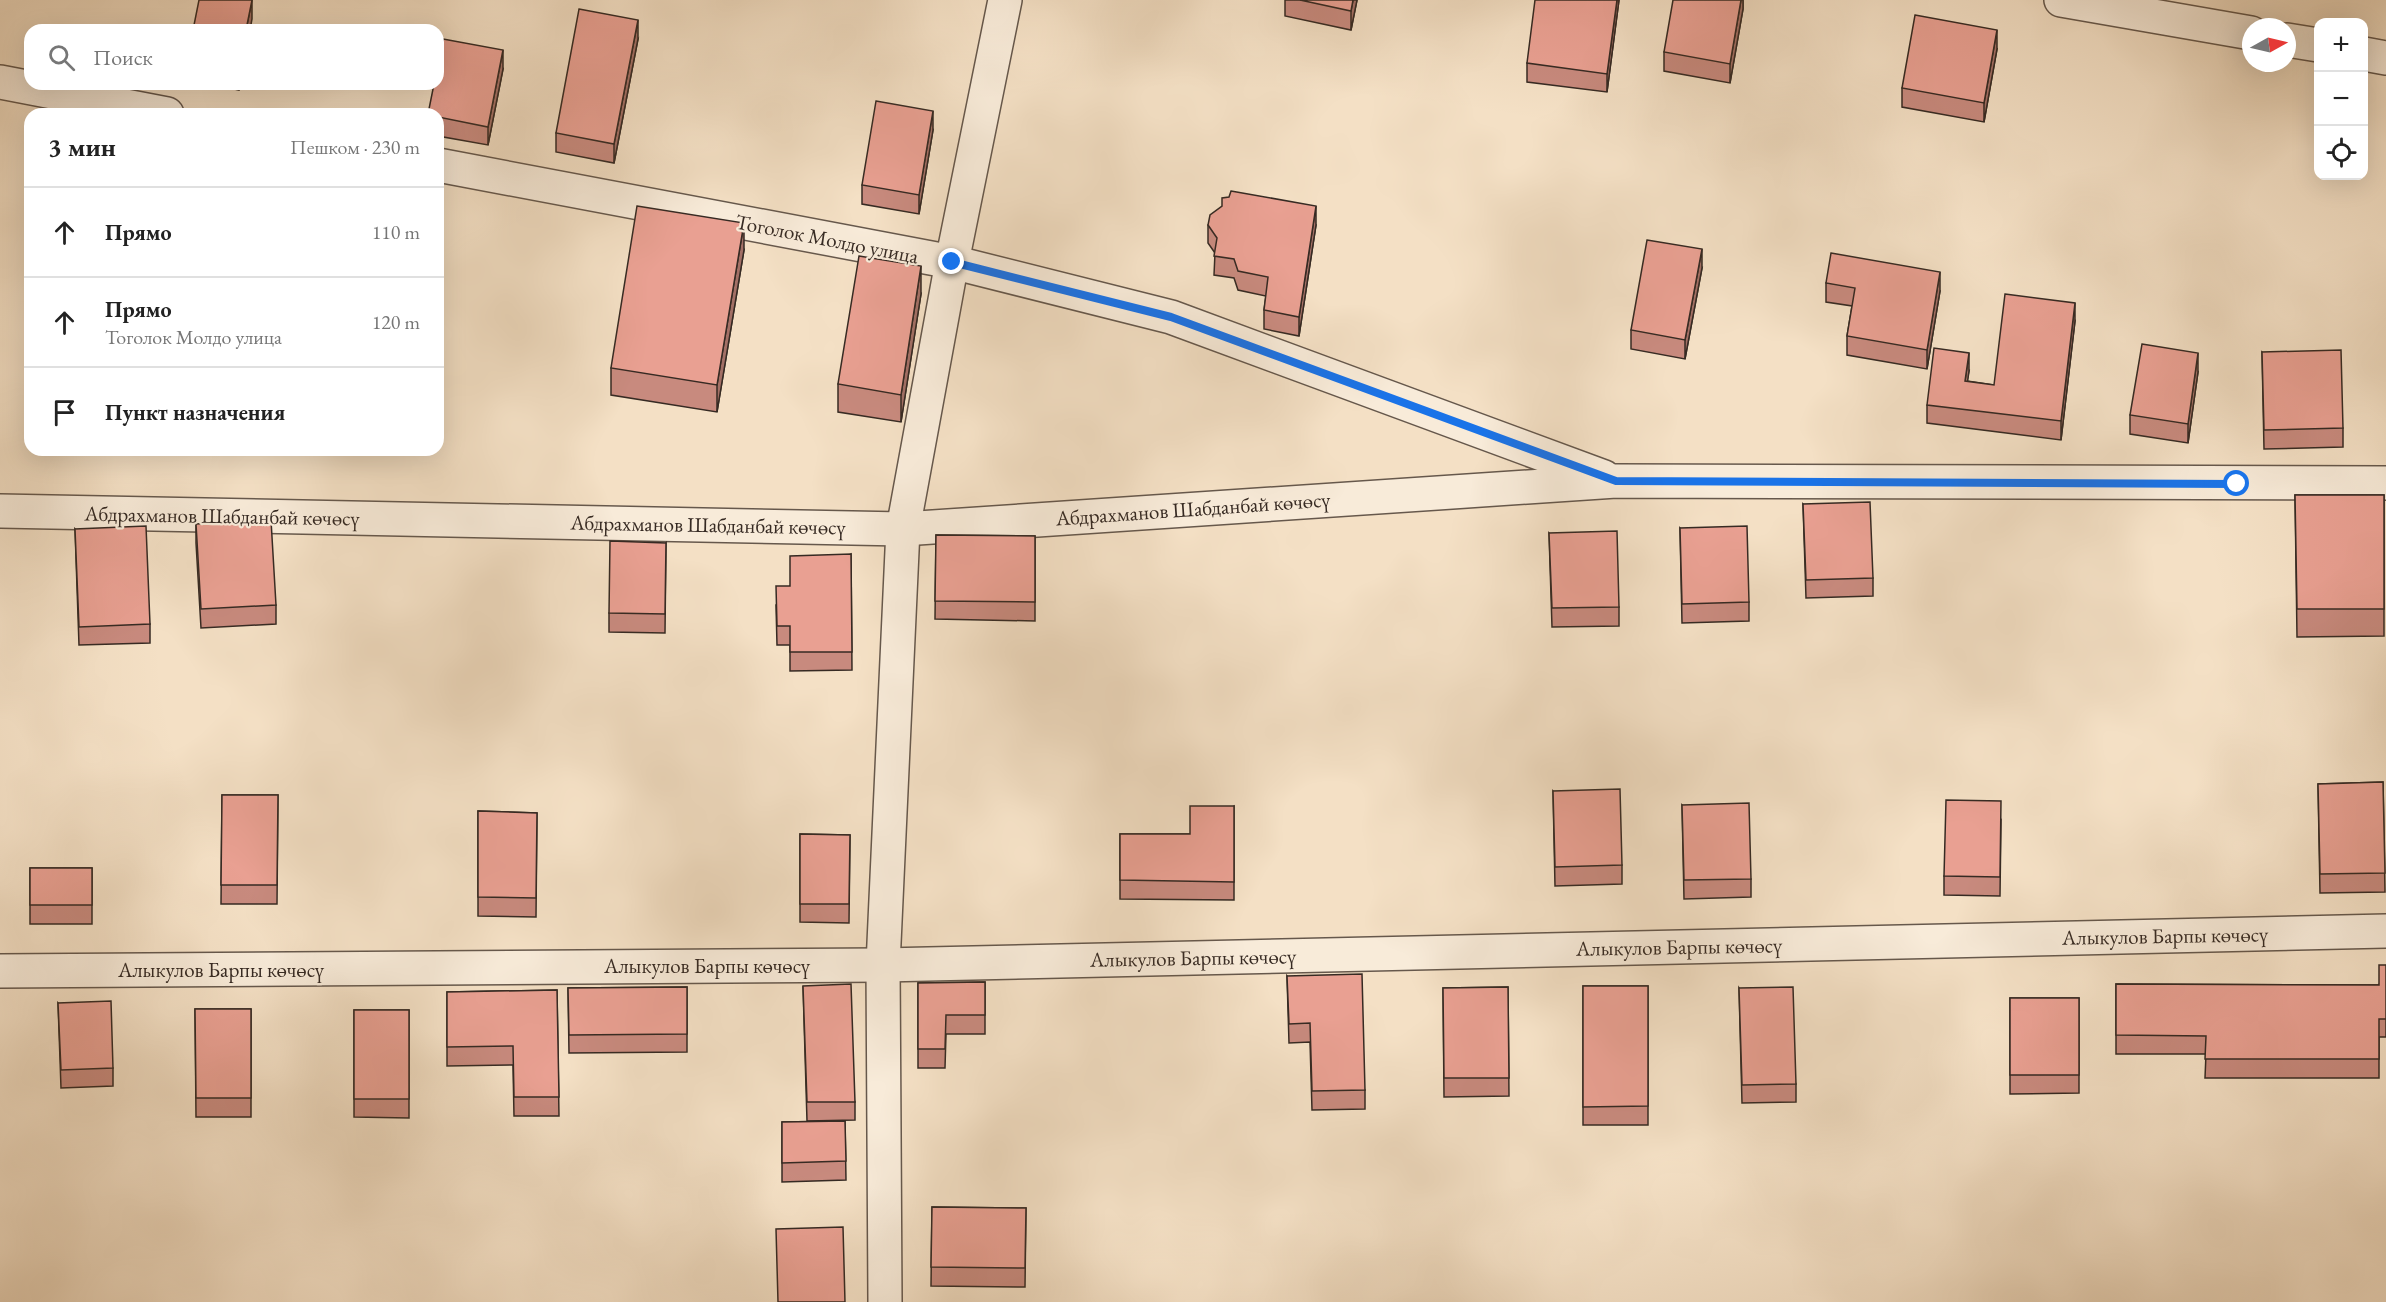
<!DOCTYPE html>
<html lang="ru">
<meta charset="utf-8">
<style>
:root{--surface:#fff;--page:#f2f2f2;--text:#222;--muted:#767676;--line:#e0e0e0}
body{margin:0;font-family:"EB Garamond",serif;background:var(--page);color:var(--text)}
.controls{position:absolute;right:18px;top:18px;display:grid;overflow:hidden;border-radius:12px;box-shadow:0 6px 24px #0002}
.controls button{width:54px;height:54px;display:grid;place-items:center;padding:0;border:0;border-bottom:2px solid var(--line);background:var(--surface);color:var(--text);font:30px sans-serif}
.compass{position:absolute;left:2242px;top:18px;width:54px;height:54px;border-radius:50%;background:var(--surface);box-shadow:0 6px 24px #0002;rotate:82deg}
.stop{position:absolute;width:18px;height:18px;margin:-14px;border:4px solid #1a73e8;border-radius:50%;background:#fff}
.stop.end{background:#1a73e8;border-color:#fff;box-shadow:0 2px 6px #0008}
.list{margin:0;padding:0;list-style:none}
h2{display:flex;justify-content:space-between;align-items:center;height:78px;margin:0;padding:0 24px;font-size:26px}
h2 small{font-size:20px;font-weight:400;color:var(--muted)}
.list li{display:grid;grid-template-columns:39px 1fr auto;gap:18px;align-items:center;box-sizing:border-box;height:90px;padding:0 24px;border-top:2px solid var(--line)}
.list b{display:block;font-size:22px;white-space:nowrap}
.list p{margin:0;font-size:20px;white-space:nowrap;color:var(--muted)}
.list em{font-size:20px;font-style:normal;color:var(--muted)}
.icon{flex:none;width:33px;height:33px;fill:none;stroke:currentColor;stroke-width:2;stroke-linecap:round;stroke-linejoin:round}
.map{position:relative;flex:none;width:2386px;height:1302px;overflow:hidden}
.search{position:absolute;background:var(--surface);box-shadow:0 6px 24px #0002;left:24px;top:24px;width:420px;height:66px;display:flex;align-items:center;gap:15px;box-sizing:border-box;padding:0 21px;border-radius:18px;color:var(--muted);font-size:22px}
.panel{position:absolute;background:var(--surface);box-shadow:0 6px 24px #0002;left:24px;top:108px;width:420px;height:348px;border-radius:18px}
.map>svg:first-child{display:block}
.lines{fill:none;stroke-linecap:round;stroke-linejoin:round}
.minor-casing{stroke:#66584c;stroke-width:36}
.minor{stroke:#f8ebd9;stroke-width:33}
.wall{fill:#c88a7e;stroke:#362a23;stroke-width:1.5}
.shaded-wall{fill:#a37066;stroke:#362a23;stroke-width:1.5}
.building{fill:#e9a092;stroke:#362a23;stroke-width:1.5}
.route{stroke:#1a73e8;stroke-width:8}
.labels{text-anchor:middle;stroke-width:4.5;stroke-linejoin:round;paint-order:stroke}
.street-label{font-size:21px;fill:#362a23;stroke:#f8ebd9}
</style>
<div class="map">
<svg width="2386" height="1302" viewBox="0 0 2386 1302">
<rect width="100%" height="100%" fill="#f4e0c5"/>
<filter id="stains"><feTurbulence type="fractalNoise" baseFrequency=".00333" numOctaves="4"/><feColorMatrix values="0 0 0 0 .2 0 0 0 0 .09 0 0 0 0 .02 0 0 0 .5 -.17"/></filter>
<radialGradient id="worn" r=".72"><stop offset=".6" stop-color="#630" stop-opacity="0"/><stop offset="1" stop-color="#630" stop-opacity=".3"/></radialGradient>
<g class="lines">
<!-- minor casing -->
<g class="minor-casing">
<g id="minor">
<polyline points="2061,0 2251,33"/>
<polyline points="2287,40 2318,45"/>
<polyline points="2364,54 2386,58"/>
<polyline points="0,82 167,114"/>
<polyline points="438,165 952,262 1171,317 1604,477"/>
<polyline points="0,511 903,529 1616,481 2386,483"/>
<polyline points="0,971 883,965 2386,931"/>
<polyline points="885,1302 883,965 903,529 952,262 1005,0"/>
</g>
</g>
<!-- minor -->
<use href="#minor" class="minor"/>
</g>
<!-- wall -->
<g class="wall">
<polygon points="1285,0 1357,0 1351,30 1285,16"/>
<polygon points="1619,0 1607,92 1527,82 1527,63"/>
<polygon points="1743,0 1743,9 1730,83 1664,71 1664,52"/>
<polygon points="638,39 614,163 556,152 556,133"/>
<polygon points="1997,49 1984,122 1902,107 1902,88"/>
<polygon points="503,69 488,145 438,136 438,114"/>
<polygon points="211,84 240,84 239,90"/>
<polygon points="933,130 919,214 862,204 862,185"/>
<polygon points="30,163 30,202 25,202 25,183"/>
<polygon points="1208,225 1316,225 1299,336 1264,329 1264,310 1266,296 1238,290 1234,278 1214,275 1215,253 1208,243"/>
<polygon points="744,250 717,412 611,395 611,368"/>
<polygon points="1702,268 1685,359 1631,349 1631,330"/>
<polygon points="1826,283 1940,291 1927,369 1847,355 1847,336 1852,306 1826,302"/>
<polygon points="921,294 901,422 838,412 838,384"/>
<polygon points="2075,321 2061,440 1927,423 1927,405 1969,371 1967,381 1994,385"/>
<polygon points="2262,352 2343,428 2343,447 2264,449"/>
<polygon points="2198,372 2188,443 2130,434 2130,415"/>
<polygon points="2295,495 2384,495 2384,636 2297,637"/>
<polygon points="1803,504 1873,578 1873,596 1806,598"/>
<polygon points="196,524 276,605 276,624 201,628 196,543"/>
<polygon points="1680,528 1749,602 1749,621 1682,623"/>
<polygon points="75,529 150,624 150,643 79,645"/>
<polygon points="1549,533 1619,607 1619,626 1552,627"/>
<polygon points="936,535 1035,536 1035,621 935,619"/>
<polygon points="666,543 665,633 609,632 609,613"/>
<polygon points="851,554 852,670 790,671 790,645 777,645 776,605 790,586"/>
<polygon points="2383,782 2385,892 2320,893 2318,784"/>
<polygon points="1553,791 1622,865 1622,884 1555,886"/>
<polygon points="222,795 278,795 277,904 221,904"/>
<polygon points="1682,805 1751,879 1751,897 1684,899"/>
<polygon points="1234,806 1234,900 1120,899 1120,834 1190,834"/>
<polygon points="478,811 537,813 536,917 478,916"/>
<polygon points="2001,820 2000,896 1944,895 1944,876"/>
<polygon points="800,834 850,835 849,923 800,922"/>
<rect x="30" y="868" width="62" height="56"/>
<polygon points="2386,965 2386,1037 2379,1037 2379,1078 2205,1078 2206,1054 2116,1054 2116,984 2379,985"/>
<polygon points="1287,976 1365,1090 1365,1109 1312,1110 1310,1042 1289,1043"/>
<polygon points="985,982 985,1034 946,1034 945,1068 918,1068 918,983"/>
<polygon points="803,986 855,1102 855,1120 807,1121"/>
<rect x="1583" y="986" width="65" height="139"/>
<polygon points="687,987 687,1052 569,1053 568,988"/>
<polygon points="1508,987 1509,1096 1444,1097 1443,988"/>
<polygon points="1739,988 1796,1084 1796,1102 1742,1103"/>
<polygon points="557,990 559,1116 514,1116 513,1065 447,1066 447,992"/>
<polygon points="2010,998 2079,998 2079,1093 2010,1094"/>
<polygon points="58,1003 113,1068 113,1086 61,1088"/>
<polygon points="195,1009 251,1009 251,1117 196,1117"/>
<polygon points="354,1010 409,1010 409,1118 354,1117"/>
<polygon points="845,1121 846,1180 782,1182 782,1122"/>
<polygon points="932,1207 1026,1208 1025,1287 931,1286"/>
</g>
<!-- shaded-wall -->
<g class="shaded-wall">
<polygon points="252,0 252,19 250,30 246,30"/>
<polygon points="1353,0 1357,0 1351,30 1351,11"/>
<polygon points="1617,0 1619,0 1607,92 1607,74"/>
<polygon points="1741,0 1743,0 1743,9 1730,83 1730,64"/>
<polygon points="638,20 638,39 614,163 614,144"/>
<polygon points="1997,30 1997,49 1984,122 1984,103"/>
<polygon points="503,50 503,69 488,145 488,127"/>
<polygon points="933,111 933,130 919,214 919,195"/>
<polygon points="1316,206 1316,225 1299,336 1299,317"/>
<polygon points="744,223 744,250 717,412 717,385"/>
<polygon points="1702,249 1702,268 1685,359 1685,340"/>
<polygon points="921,266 921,294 901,422 901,395"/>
<polygon points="1940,272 1940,291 1927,369 1927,350"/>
<polygon points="2075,303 2075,321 2061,440 2061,421"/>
<polygon points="1969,353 1969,371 1965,400 1965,381"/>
<polygon points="2198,353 2198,372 2188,443 2188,424"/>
</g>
<!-- building -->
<g class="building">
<polygon points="199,0 252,0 246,30 193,30"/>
<polygon points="1300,0 1353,0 1351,11"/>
<polygon points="1535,0 1617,0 1607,74 1527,63"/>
<polygon points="1673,0 1741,0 1730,64 1664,52"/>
<polygon points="579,9 638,20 614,144 556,133"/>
<polygon points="1915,15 1997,30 1984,103 1902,88"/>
<polygon points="443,39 503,50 488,127 438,117 438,114 428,114 434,84 438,84 438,63"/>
<polygon points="876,101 933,111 919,195 862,185"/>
<polygon points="30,163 30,184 25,183"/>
<polygon points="1231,191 1316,206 1299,317 1264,310 1268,277 1238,271 1234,259 1214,256 1217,238 1208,225 1210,215 1222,206 1222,198 1229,197"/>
<polygon points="637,206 744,223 717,385 611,368"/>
<polygon points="1647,240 1702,249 1685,340 1631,330"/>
<polygon points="1831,253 1940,272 1927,350 1847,336 1855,288 1826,283"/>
<polygon points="859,256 921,266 901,395 838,384"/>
<polygon points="2005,294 2075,303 2061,421 1927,405 1934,348 1969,353 1965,381 1994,385"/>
<polygon points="2142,344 2198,353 2188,424 2130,415"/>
<polygon points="2341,350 2343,428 2264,430 2262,352"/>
<polygon points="2295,495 2384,495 2384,609 2297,609"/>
<polygon points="1870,502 1873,578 1806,580 1803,504"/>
<polygon points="271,520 276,605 201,609 196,524"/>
<polygon points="146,526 150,624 79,627 75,529"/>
<polygon points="1747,526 1749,602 1682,604 1680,528"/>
<polygon points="1617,531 1619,607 1552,608 1549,533"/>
<polygon points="936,535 1035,536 1035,602 935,601"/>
<polygon points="610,541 666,543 665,614 609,613"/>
<polygon points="851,554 852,652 790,652 790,626 777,626 776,586 790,586 790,556"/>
<polygon points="2383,782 2385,873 2320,874 2318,784"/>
<polygon points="1620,789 1622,865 1555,867 1553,791"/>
<polygon points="222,795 278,795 277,885 221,885"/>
<polygon points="1946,800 2001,801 2000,877 1944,876"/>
<polygon points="1749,803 1751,879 1684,880 1682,805"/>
<polygon points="1190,806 1234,806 1234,882 1120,880 1120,834 1190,834"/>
<polygon points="478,811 537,813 536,898 478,897"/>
<polygon points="800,834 850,835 849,904 800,904"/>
<rect x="30" y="868" width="62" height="37"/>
<polygon points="2379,965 2386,965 2386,1019 2379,1019 2379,1059 2205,1059 2206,1036 2116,1035 2116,984 2379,985"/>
<polygon points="1362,974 1365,1090 1312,1091 1310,1023 1289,1024 1287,976"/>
<polygon points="985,982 985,1015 946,1015 945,1049 918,1049 918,983"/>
<polygon points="851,984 855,1102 807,1102 803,986"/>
<polygon points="1583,986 1648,986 1648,1106 1583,1107"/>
<polygon points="687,987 687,1034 569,1035 568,988"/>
<polygon points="1508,987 1509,1078 1444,1078 1443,988"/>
<polygon points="1793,987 1796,1084 1742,1085 1739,988"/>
<polygon points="557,990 559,1097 514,1097 513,1046 447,1047 447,992"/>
<rect x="2010" y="998" width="69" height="77"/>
<polygon points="111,1001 113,1068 61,1070 58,1003"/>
<polygon points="195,1009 251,1009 251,1098 196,1098"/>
<rect x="354" y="1010" width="55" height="89"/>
<polygon points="845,1121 846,1161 782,1163 782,1122"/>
<polygon points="932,1207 1026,1208 1025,1268 931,1267"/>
<polygon points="843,1227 845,1302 778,1302 776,1229"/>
</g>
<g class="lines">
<!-- route -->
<polyline class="route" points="952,262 1171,317 1616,481 2237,484"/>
</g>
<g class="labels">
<!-- street labels -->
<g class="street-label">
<text transform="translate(827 239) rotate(11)" y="7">Тоголок Молдо улица</text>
<text transform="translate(1193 509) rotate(-4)" y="7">Абдрахманов Шабданбай көчөсү</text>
<text transform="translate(222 516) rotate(1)" y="7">Абдрахманов Шабданбай көчөсү</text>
<text transform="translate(708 525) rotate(1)" y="7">Абдрахманов Шабданбай көчөсү</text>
<text transform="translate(2165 936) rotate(-1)" y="7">Алыкулов Барпы көчөсү</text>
<text transform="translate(1679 947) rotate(-1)" y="7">Алыкулов Барпы көчөсү</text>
<text transform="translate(1193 958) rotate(-1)" y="7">Алыкулов Барпы көчөсү</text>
<text x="707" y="973">Алыкулов Барпы көчөсү</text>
<text x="221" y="977">Алыкулов Барпы көчөсү</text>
</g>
</g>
<rect width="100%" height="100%" filter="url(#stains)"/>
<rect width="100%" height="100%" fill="url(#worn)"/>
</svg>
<div class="controls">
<button>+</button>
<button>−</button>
<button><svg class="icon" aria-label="locate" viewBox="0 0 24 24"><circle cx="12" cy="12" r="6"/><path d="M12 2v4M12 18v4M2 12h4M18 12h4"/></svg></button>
</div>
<svg class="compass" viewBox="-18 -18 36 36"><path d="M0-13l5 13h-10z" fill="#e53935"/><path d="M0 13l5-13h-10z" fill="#767676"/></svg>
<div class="stop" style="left:2237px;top:484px"></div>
<div class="stop end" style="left:952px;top:262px"></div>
<div class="search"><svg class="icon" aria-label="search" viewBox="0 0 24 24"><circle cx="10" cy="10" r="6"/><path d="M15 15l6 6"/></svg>Поиск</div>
<section class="panel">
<h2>3 мин<small>Пешком · 230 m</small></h2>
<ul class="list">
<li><svg class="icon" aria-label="ahead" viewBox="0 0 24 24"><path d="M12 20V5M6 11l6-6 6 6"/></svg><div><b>Прямо</b></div><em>110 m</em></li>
<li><svg class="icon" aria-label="ahead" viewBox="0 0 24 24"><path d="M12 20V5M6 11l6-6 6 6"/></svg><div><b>Прямо</b><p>Тоголок Молдо улица</p></div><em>120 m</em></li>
<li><svg class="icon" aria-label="arrive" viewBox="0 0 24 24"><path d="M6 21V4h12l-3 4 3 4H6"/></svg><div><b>Пункт назначения</b></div></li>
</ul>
</section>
</div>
